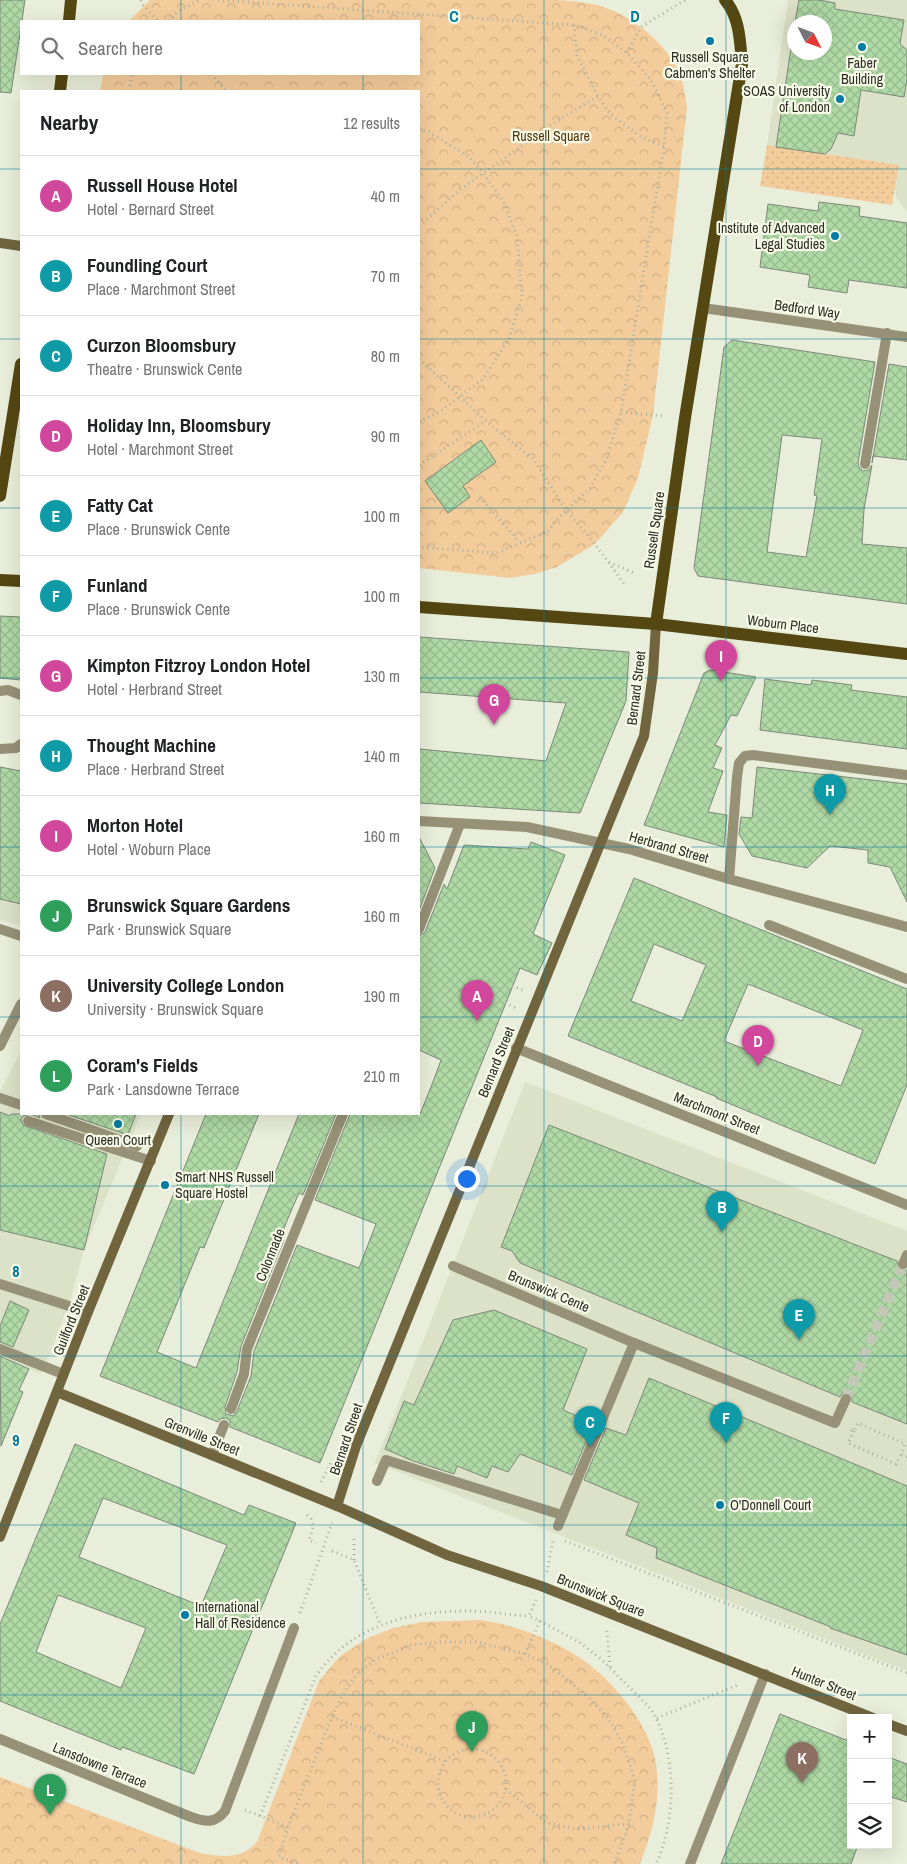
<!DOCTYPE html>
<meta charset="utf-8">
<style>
:root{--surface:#fff;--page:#f6f6f6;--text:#202124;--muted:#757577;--line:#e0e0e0;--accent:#db2777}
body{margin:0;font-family:"Archivo Narrow",sans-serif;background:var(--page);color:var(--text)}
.controls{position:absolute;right:15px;bottom:15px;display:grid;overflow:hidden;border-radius:0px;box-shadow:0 5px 20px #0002}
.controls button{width:45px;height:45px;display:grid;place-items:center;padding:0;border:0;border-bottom:1px solid var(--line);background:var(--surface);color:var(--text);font:25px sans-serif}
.compass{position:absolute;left:787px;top:15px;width:45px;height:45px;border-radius:50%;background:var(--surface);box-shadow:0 5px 20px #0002;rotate:132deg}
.you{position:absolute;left:466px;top:1178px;width:18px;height:18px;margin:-12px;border:4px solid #fff;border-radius:50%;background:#1a73e8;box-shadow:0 0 0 8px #1a73e833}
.badge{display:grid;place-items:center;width:32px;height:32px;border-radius:50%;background:var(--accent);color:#fff;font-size:16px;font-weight:700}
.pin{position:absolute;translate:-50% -41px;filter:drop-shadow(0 1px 2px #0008)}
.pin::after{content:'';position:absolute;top:26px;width:18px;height:15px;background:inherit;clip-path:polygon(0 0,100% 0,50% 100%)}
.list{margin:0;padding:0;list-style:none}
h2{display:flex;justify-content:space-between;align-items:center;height:65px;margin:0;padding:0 20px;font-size:21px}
h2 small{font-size:16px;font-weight:400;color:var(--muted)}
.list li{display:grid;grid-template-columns:32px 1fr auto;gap:15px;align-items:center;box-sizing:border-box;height:80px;padding:0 20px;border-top:1px solid var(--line)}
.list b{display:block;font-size:19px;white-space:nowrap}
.list p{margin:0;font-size:16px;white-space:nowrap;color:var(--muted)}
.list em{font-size:16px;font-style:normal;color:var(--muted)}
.icon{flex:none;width:28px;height:28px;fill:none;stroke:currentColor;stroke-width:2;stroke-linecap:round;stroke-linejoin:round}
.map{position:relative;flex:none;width:907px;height:1864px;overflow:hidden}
.search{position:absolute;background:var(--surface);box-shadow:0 5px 20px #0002;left:20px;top:20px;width:400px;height:55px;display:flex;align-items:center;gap:12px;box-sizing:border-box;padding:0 18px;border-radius:0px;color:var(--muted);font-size:19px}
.panel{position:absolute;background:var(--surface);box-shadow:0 5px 20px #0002;left:20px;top:90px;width:400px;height:1025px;border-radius:0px}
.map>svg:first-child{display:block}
.built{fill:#dce2c8;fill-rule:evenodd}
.grass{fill:url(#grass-dots)}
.forest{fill:url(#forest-crowns)}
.building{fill:url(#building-cross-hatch);stroke:#7c897a;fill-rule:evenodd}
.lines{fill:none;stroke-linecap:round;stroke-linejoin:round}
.street-tunnel{stroke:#c3c8b6;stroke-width:10;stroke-dasharray:10 5;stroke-linecap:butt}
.path{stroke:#abaf9f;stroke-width:3;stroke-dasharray:1 4;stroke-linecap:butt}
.lane{stroke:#979177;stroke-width:10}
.street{stroke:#979177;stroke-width:10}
.secondary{stroke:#70653f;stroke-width:10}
.primary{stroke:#544712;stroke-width:12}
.grid{fill:none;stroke:#017ca3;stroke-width:1;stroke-opacity:0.55}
.poi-dot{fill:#017ca3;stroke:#f7fbe7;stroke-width:2}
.labels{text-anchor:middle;stroke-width:4.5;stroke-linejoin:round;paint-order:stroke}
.poi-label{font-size:14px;fill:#2c2e26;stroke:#f7fbe7}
.park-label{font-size:14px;fill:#53370d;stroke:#f7fbe7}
.street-label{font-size:14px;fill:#2c2e26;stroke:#f7fbe7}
.grid-label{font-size:16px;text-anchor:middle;font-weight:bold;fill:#017ca3;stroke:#f7fbe7;stroke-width:4.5;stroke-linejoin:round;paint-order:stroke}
</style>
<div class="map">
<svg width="907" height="1864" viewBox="0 0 907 1864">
<defs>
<pattern id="grass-dots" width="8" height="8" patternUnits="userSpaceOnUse" patternTransform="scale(1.25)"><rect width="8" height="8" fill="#f3cc9b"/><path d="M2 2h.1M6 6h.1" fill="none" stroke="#d0b085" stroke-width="1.8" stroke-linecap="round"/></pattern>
<pattern id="forest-crowns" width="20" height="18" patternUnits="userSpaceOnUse" patternTransform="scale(1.25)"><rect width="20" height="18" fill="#f3cc9b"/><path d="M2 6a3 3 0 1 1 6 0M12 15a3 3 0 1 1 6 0" fill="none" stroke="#d0b085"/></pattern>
<pattern id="building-cross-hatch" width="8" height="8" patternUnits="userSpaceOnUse" patternTransform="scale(1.25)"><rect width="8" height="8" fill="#afd9a5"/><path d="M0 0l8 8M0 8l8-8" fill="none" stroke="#97bb8e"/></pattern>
</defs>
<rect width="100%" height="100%" fill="#e9eeda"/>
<!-- built -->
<g class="built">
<path d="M788,0h119v212l-11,-14 -1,-9 4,-24 -132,-20zM794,22h30v30h-30z"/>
<polygon points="0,827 21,831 21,926 0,920"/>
<polygon points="21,1051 21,1114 141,1114 84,1250 70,1301 45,1367 41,1374 29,1369 19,1390 23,1392 0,1448 0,1091"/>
<polygon points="525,1082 907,1231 907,1671 375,1463"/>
</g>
<!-- grass -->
<polygon class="grass" points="767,145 899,165 892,205 760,186"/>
<!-- forest -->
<g class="forest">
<path d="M150,0h407c19,1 39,3 57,11 25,11 58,39 67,66 3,10 4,20 6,30l-34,308 -15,63 -15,34 -28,32 -38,23 -22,7 -25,4 -91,-10v-477h-319l3,-17h316v-53h-290z"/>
<path d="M481,1620c33,5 65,17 93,34 35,21 76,69 82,110 5,37 -3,66 -16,100h-640v-87l200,76c22,4 41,7 57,-11l62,-161 21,-25 26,-17 27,-11 29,-6z"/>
</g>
<!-- building -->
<g class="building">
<polygon points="0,0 25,0 11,93 0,92"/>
<polygon points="799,0 819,0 835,3 835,9 904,20 900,44 907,50 907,79 904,97 861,90 854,136 838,133 831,149 825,154 776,147 794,28 794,52 824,52 824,22 795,22"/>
<polygon points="819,202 860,207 859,216 907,223 907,288 849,280 847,293 808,287 810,275 760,267 768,204 818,211"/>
<path d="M732,340l143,22 -17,101 1,4 4,4 5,-1 4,-5 -8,44 -2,35 45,4v56l-209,-28 -4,-8 30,-221zM782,435l40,4 -8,56 3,1 -11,61 -39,-5z"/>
<polygon points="889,364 907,367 907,460 873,456 872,463"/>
<polygon points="481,440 496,462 463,486 470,497 448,513 425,481"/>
<polygon points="0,616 21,617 21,680 0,678"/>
<polygon points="419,637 629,652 626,701 580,813 419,803 419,749 546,761 566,703 419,692"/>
<polygon points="710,670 756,677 737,716 731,715 715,745 722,748 713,768 723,771 708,812 727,815 724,847 644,825 704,673"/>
<polygon points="765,679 811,685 812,680 852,685 851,690 907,697 907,749 760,730"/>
<polygon points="0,767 21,771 21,904 0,899"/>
<polygon points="757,767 907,784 907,902 890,867 868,863 868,850 830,846 807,868 752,856 739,834 741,817 752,818"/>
<polygon points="419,837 435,868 419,911"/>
<polygon points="531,842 565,855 533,934 552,943 537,975 520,968 320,1463 230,1427 230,1421 226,1418 220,1419 218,1422 100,1376 206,1114 259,1114 204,1248 200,1247 157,1352 196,1368 299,1114 336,1114 303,1195 299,1193 291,1211 280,1238 284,1240 241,1346 237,1372 225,1407 226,1414 233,1416 237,1411 251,1376 254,1351 297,1245 359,1268 376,1224 315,1200 350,1114 420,1114 431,1087 441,1060 419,1050 419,936 425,932 444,884 447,889 464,845 528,849"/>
<path d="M634,878l273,111v96l-32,79 -159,-66 1,-1 -149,-61zM654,944l52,21 -24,56 -51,-20zM748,984l115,46 -22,56 -117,-45z"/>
<polygon points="0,1112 10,1116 11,1114 39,1114 40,1118 30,1114 24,1116 21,1119 23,1125 107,1154 84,1250 0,1230"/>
<polygon points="66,1114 136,1114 128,1135"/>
<polygon points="549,1125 897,1261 898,1268 903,1271 907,1270 907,1424 852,1402 852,1395 848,1393 842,1393 840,1397 520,1263 512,1251 501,1247"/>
<polygon points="10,1301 29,1310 13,1347 0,1342 0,1326"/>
<polygon points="494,1310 587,1349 563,1410 594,1423 572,1475 520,1454 508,1472 492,1466 487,1478 457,1466 454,1474 413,1461 385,1449 404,1401 414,1405 453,1320"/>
<polygon points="0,1356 29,1369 19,1390 23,1392 1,1446"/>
<polygon points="649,1378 907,1486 907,1655 830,1628 831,1627 656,1558 657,1548 626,1535 639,1503 584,1480 606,1428 626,1435"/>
<path d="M75,1444l169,71 5,-10 47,18 -102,251 -72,-27 -1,3 -121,-49v-77zM103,1498l124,47 -26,61 -122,-49zM58,1595l88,33 -25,60 -85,-36z"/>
<polygon points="780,1714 851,1742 851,1845 858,1845 851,1864 721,1864"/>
<polygon points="888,1757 907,1764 907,1802 888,1796"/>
</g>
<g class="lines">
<!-- street-tunnel -->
<polyline class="street-tunnel" points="846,1399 903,1264"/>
<!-- path -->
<g class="path">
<polyline points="141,0 143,5 158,21"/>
<polyline points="218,0 574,25 603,35 627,53 651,80 667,113 664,147 621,412 606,460 590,488 566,510 548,531 497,553 419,547"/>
<polyline points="169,21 178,11 200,0"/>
<polyline points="574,25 577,56 598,96 611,115 640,136 664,147"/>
<polyline points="627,53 641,27 685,0"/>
<polyline points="211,74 226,91"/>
<polyline points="129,91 132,74"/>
<polyline points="419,129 429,132 469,157 483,173 504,202 517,237 522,296 509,339 483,379 441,411 419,422"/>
<polyline points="419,226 461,189 557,121 598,96"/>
<polyline points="419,359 486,421 534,460 566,510 595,544 625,585"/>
<polyline points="621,412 662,416"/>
<polyline points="419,465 486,421"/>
<polyline points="480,497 519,542"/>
<polyline points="609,562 636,574"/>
<polyline points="512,986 523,990"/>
<polyline points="505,1003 516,1008"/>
<polyline points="851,1430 854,1431 858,1423 905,1444 901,1454 907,1457"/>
<polyline points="854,1431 848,1443 896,1464 901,1454"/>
<polyline points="321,1482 331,1463"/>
<path d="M307,1515c10,7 5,15 2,25l7,3"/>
<polyline points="565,1541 907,1673"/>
<polyline points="332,1551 354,1560 380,1624"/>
<polyline points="354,1560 354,1536"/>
<polyline points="547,1572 553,1541"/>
<polyline points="300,1613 332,1523"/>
<path d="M540,1621l39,21 22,17 50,50c26,42 26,110 5,155"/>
<polyline points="607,1631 610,1667"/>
<polyline points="525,1654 540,1621 529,1616 536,1600"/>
<polyline points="332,1717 445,1761"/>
<polyline points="657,1718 740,1684"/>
<circle cx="472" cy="1783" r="34"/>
<polyline points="506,1789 547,1823 577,1829 629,1824"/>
<polyline points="245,1810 288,1827"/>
<path d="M260,1816l56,-140c35,-51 94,-65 152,-65 21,0 41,4 61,5"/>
<polyline points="297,1864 279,1857 288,1827 332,1717 342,1696 357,1674 377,1659 411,1645 442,1642 477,1642 525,1654 547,1664 585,1694 608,1718 623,1744 635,1780 629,1824 614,1864"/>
</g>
<!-- lane -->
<g class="lane">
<polyline points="865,464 887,333"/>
<polyline points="0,691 8,690 21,695"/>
<polyline points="0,749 16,748 21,744"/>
<polyline points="729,879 737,777 739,763 745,756 753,755 907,775"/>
<polyline points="769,925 907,979"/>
<polyline points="419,929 460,824"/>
<polyline points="28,1121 151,1161"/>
<polyline points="0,1284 88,1312"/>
<polyline points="0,1349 63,1374"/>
<polyline points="231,1409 244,1374 247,1349 343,1114"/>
<polyline points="212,1455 224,1425"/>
</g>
<!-- street -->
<g class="street">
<polyline points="703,308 907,337"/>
<polyline points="419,821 527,827 629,849 729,879 907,927"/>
<polyline points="0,929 21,936"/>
<polyline points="0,1046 21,1004"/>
<polyline points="516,1048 907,1205"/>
<polyline points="0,1098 21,1105"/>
<polyline points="46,1114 137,1146"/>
<polyline points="903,1264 907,1255"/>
<polyline points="453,1266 634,1343"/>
<polyline points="377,1481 386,1460 562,1515"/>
<polyline points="558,1526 634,1343 835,1423 846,1399"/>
<path d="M0,1739l191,78c14,5 24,7 34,-6l69,-183"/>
<polyline points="690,1864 765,1674"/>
</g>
<!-- secondary -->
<g class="secondary">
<polyline points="0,243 21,246"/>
<polyline points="57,1392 337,1506 447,1555 541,1586 873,1718"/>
<polyline points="337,1506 356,1446 644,736 653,673 656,624"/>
<polyline points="0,1537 88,1312 169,1114"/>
<polyline points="888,1724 907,1731"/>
</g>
<!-- primary -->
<g class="primary">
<polyline points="69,21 71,0"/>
<polyline points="60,91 62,74"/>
<polyline points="0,496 21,364"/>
<polyline points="0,580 21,581"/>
<polyline points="419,607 656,624 907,654"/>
<path d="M656,624l29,-206 57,-354c-2,-23 -2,-46 -17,-64"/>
</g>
</g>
<!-- grid -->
<path class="grid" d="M181,0v21M363,0v21M544,0v1864M726,0v1864M181,74v17M363,74v17M0,169h21M419,169h488M0,339h21M419,339h488M0,508h21M419,508h488M0,678h21M419,678h488M0,847h21M419,847h488M0,1017h21M419,1017h488M181,1114v750M363,1114v750M0,1186h907M0,1356h907M0,1525h907M0,1695h907"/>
<!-- markers -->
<g class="poi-dot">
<circle cx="710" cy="41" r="5"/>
<circle cx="862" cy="47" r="5"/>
<circle cx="840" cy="99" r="5"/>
<circle cx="835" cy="236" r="5"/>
<circle cx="118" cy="1124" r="5"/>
<circle cx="165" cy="1185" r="5"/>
<circle cx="720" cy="1505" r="5"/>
<circle cx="185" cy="1615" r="5"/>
</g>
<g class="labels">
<!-- poi labels -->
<g class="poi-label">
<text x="710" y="62">Russell Square<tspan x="710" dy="16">Cabmen's Shelter</tspan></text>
<text x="862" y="68">Faber<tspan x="862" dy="16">Building</tspan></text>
<text x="830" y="96" text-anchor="end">SOAS University<tspan x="830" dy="16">of London</tspan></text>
<text x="825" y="233" text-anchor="end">Institute of Advanced<tspan x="825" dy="16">Legal Studies</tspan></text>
<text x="118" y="1145">Queen Court</text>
<text x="175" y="1182" text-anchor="start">Smart NHS Russell<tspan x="175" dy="16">Square Hostel</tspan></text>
<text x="730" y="1510" text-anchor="start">O'Donnell Court</text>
<text x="195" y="1612" text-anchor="start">International<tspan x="195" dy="16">Hall of Residence</tspan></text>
</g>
<!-- park labels -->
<g class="park-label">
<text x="551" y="141">Russell Square</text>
</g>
<!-- street labels -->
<g class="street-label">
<text transform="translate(807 309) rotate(8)" y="5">Bedford Way</text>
<text transform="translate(654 530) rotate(-82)" y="5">Russell Square</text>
<text transform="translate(783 624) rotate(7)" y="5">Woburn Place</text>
<text transform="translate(636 688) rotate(-83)" y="5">Bernard Street</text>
<text transform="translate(669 847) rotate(16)" y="5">Herbrand Street</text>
<text transform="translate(496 1062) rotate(-68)" y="5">Bernard Street</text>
<text transform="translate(717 1113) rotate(22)" y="5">Marchmont Street</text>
<text transform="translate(270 1255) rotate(-68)" y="5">Colonnade</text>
<text transform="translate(549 1291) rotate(23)" y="5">Brunswick Cente</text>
<text transform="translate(71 1320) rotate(-68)" y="5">Guilford Street</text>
<text transform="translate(202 1436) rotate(22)" y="5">Grenville Street</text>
<text transform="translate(346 1439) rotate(-71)" y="5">Bernard Street</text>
<text transform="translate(601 1595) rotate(22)" y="5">Brunswick Square</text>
<text transform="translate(824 1683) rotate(22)" y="5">Hunter Street</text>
<text transform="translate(100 1765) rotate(22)" y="5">Lansdowne Terrace</text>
</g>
</g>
<g class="grid-label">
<text x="454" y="22">C</text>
<text x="635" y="22">D</text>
<text x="16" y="1277">8</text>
<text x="16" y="1446">9</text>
</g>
</svg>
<div class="controls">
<button>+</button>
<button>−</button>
<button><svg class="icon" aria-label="layers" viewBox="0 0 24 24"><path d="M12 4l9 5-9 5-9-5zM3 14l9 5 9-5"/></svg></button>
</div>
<svg class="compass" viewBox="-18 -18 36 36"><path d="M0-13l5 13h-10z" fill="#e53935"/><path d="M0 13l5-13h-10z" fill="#757577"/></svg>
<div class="you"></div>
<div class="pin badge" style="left:477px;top:1021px;background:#d1479c">A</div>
<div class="pin badge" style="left:722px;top:1232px;background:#0f9aa8">B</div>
<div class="pin badge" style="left:590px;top:1447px;background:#0f9aa8">C</div>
<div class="pin badge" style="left:758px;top:1066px;background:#d1479c">D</div>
<div class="pin badge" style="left:799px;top:1340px;background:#0f9aa8">E</div>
<div class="pin badge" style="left:726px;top:1443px;background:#0f9aa8">F</div>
<div class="pin badge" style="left:494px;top:725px;background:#d1479c">G</div>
<div class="pin badge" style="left:830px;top:815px;background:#0f9aa8">H</div>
<div class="pin badge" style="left:721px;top:681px;background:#d1479c">I</div>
<div class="pin badge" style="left:472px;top:1752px;background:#2e9e5b">J</div>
<div class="pin badge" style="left:802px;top:1783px;background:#8d6e63">K</div>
<div class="pin badge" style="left:50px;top:1815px;background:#2e9e5b">L</div>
<div class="search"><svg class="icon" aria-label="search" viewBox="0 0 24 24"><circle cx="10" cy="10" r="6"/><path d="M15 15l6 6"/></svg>Search here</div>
<section class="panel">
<h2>Nearby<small>12 results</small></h2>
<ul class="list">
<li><span class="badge" style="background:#d1479c">A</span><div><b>Russell House Hotel</b><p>Hotel · Bernard Street</p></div><em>40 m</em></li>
<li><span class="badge" style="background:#0f9aa8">B</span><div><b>Foundling Court</b><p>Place · Marchmont Street</p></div><em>70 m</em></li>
<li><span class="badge" style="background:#0f9aa8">C</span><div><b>Curzon Bloomsbury</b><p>Theatre · Brunswick Cente</p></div><em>80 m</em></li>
<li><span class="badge" style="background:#d1479c">D</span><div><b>Holiday Inn, Bloomsbury</b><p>Hotel · Marchmont Street</p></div><em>90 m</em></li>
<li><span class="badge" style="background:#0f9aa8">E</span><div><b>Fatty Cat</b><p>Place · Brunswick Cente</p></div><em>100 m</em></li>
<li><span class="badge" style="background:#0f9aa8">F</span><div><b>Funland</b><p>Place · Brunswick Cente</p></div><em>100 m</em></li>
<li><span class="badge" style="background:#d1479c">G</span><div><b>Kimpton Fitzroy London Hotel</b><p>Hotel · Herbrand Street</p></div><em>130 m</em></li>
<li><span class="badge" style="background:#0f9aa8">H</span><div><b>Thought Machine</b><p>Place · Herbrand Street</p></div><em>140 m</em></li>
<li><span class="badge" style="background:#d1479c">I</span><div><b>Morton Hotel</b><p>Hotel · Woburn Place</p></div><em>160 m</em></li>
<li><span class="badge" style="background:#2e9e5b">J</span><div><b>Brunswick Square Gardens</b><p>Park · Brunswick Square</p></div><em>160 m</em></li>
<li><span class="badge" style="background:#8d6e63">K</span><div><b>University College London</b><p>University · Brunswick Square</p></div><em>190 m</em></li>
<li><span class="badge" style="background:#2e9e5b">L</span><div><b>Coram's Fields</b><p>Park · Lansdowne Terrace</p></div><em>210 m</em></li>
</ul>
</section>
</div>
